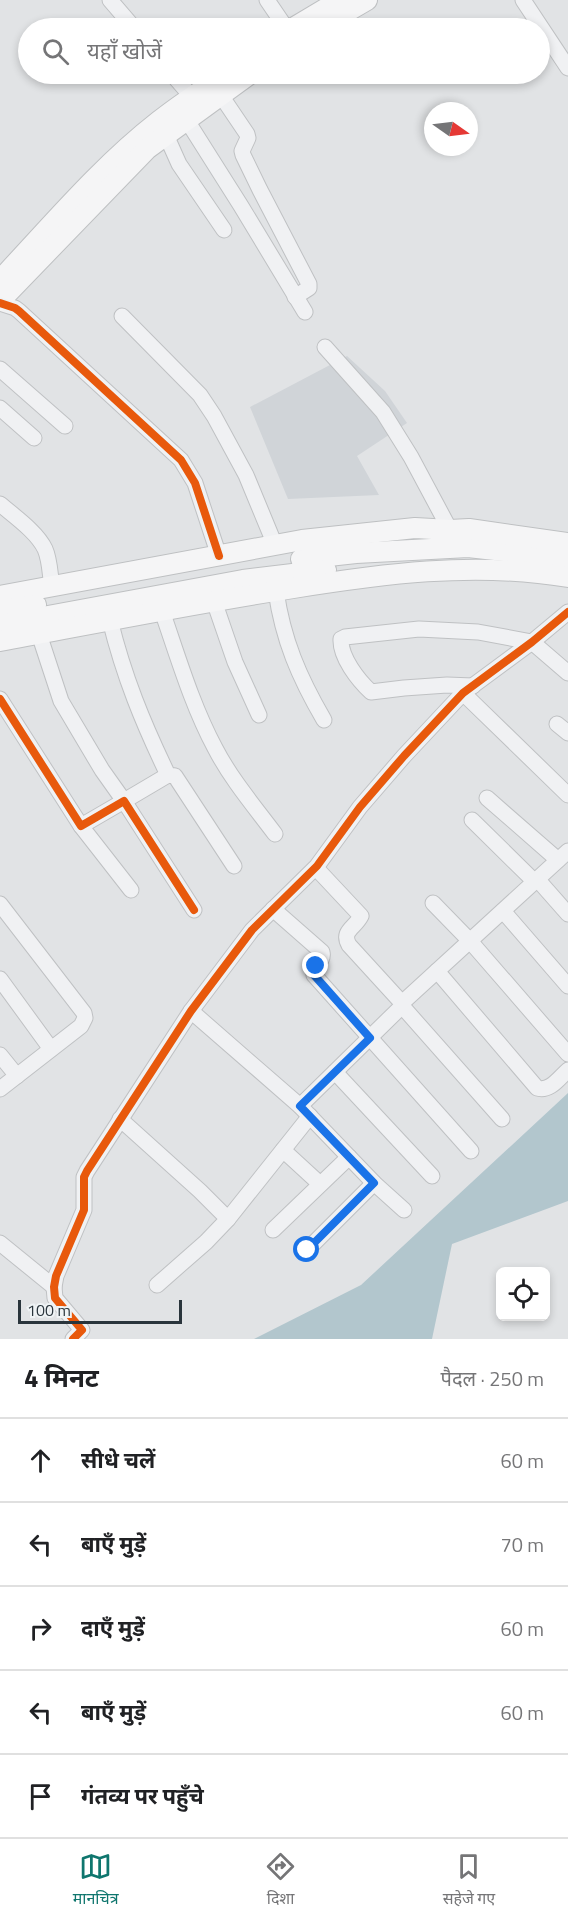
<!DOCTYPE html>
<html lang="hi">
<meta charset="utf-8">
<style>
:root{--surface:#fff;--page:#f2f2f2;--text:#202124;--muted:#757577;--line:#e0e0e0;--accent:#0f766e}
body{margin:0;font-family:"Titillium Web","Noto Sans Devanagari",sans-serif;background:var(--page);color:var(--text)}
.controls{position:absolute;right:18px;bottom:18px;display:grid;overflow:hidden;border-radius:9px;box-shadow:0 3px 9px #0003}
.controls button{width:54px;height:54px;display:grid;place-items:center;padding:0;border:0;border-bottom:2px solid var(--line);background:var(--surface);color:var(--text);font:30px sans-serif}
.compass{position:absolute;left:424px;top:102px;width:54px;height:54px;border-radius:50%;background:var(--surface);box-shadow:0 3px 9px #0003;rotate:104deg}
.scale{position:absolute;left:18px;bottom:15px;width:164px;box-sizing:border-box;padding-left:6px;border:3px solid #2a353c;border-top:0;font-size:16px;line-height:21px;white-space:nowrap;color:#2a353c;-webkit-text-stroke:4px #eff3f5;paint-order:stroke}
.stop{position:absolute;width:18px;height:18px;margin:-14px;border:4px solid #1a73e8;border-radius:50%;background:#fff}
.stop.end{background:#1a73e8;border-color:#fff;box-shadow:0 2px 6px #0008}
.list{margin:0;padding:0;list-style:none}
h2{display:flex;justify-content:space-between;align-items:center;height:78px;margin:0;padding:0 24px;font-size:26px}
h2 small{font-size:20px;font-weight:400;color:var(--muted)}
.list li{display:grid;grid-template-columns:39px 1fr auto;gap:18px;align-items:center;box-sizing:border-box;height:84px;padding:0 24px;border-top:2px solid var(--line)}
.list b{display:block;font-size:22px;white-space:nowrap}
.list em{font-size:20px;font-style:normal;color:var(--muted)}
.icon{flex:none;width:33px;height:33px;fill:none;stroke:currentColor;stroke-width:2;stroke-linecap:round;stroke-linejoin:round}
.map{position:relative;flex:none;width:568px;height:1339px;overflow:hidden}
.search{position:absolute;background:var(--surface);box-shadow:0 3px 9px #0003;left:18px;right:18px;top:18px;height:66px;display:flex;align-items:center;gap:15px;box-sizing:border-box;padding:0 21px;border-radius:33px;color:var(--muted);font-size:22px}
.sheet{height:498px;background:var(--surface)}
nav{display:flex;justify-content:space-around;align-items:center;box-sizing:border-box;height:84px;border-top:2px solid var(--line);background:var(--surface);font-size:16px;color:var(--muted)}
nav a{display:grid;justify-items:center;gap:3px}
nav .on{color:var(--accent)}
.map>svg:first-child{display:block}
.built{fill:#d0d4d8}
.water{fill:#b2c6cd}
.lines{fill:none;stroke-linecap:round;stroke-linejoin:round}
.minor-casing{stroke:#bfc1c3;stroke-width:17}
.major-casing{stroke:#bec0c2;stroke-width:22}
.minor{stroke:#f0f1f3;stroke-width:15}
.major{stroke:#f5f5f6;stroke-width:20}
.cycleway-casing{stroke:#eff3f5;stroke-width:11}
.cycleway{stroke:#e8590c;stroke-width:8}
.route{stroke:#1a73e8;stroke-width:8}
</style>
<div class="map">
<svg width="568" height="1339" viewBox="0 0 568 1339">
<rect width="100%" height="100%" fill="#e1e3e5"/>
<!-- built -->
<polygon class="built" points="347,356 385,391 407,423 357,456 379,495 288,499 250,407"/>
<!-- water -->
<polygon class="water" points="568,1093 568,1201 452,1244 432,1339 254,1339 361,1285"/>
<g class="lines">
<!-- minor casing -->
<g class="minor-casing">
<g id="minor">
<polyline points="110,0 134,28"/>
<polyline points="267,0 286,28"/>
<polyline points="523,0 568,68"/>
<polyline points="172,74 198,104"/>
<polyline points="220,94 247,134 248,138 242,151 243,155 260,190 309,284 309,288 295,297"/>
<polyline points="186,119 241,206 305,312"/>
<polyline points="162,126 179,164 224,230"/>
<polyline points="0,303 15,308 19,311 181,460 195,483 219,556"/>
<polyline points="122,316 200,395 214,416 246,475 275,545"/>
<polyline points="325,347 383,412 411,457 450,530"/>
<polyline points="0,369 65,426"/>
<polyline points="0,408 34,438"/>
<path d="M0,504c14,12 37,28 45,45 5,11 5,26 7,38"/>
<path d="M276,591c7,49 23,86 48,129"/>
<polyline points="214,601 235,662 259,715"/>
<path d="M162,611c16,46 30,94 53,137 16,31 39,58 60,86"/>
<path d="M110,620c14,57 33,103 58,155l7,1 59,90"/>
<polyline points="39,634 61,701 102,770 124,801 168,775"/>
<path d="M473,686l-26,-1 -43,3 -33,4c-13,-12 -31,-35 -30,-53l4,-2 74,-8 59,3 54,10 36,31"/>
<polyline points="463,693 568,795"/>
<polyline points="0,699 81,826 124,801 194,910"/>
<polyline points="557,724 568,733"/>
<polyline points="487,798 558,860"/>
<polyline points="472,820 535,882"/>
<polyline points="81,826 131,890"/>
<polyline points="538,880 568,914"/>
<polyline points="433,903 470,941 568,1054"/>
<polyline points="0,904 84,1013 85,1018 81,1026 0,1089"/>
<path d="M273,909l49,43c2,8 -5,12 -9,18l1,5 157,176"/>
<polyline points="503,911 568,986"/>
<path d="M437,971l100,117c13,4 22,-10 31,-18"/>
<polyline points="0,979 51,1049"/>
<polyline points="402,1003 568,851"/>
<polyline points="402,1006 502,1119"/>
<polyline points="191,1011 300,1106 374,1183 404,1210"/>
<polyline points="0,1055 17,1076"/>
<polyline points="335,1072 432,1176"/>
<path d="M300,1106l99,-97 3,-6 -53,-58c-8,-14 6,-17 12,-29l-45,-48"/>
<polyline points="120,1119 200,1191 228,1219 310,1116"/>
<polyline points="283,1150 320,1184"/>
<polyline points="273,1230 349,1157"/>
<polyline points="0,1243 54,1287"/>
<polyline points="307,1250 374,1183"/>
<polyline points="157,1285 206,1242 228,1219"/>
<polyline points="73,1339 82,1330 55,1298 54,1287 56,1276 84,1210 84,1177 87,1171 191,1011 252,930 317,866 360,807 404,756 463,693 532,642 568,612"/>
</g>
</g>
<!-- major casing -->
<g class="major-casing">
<g id="major">
<polyline points="293,28 340,0"/>
<polyline points="319,28 367,0"/>
<path d="M0,280c51,-54 100,-113 159,-159 21,-17 45,-32 67,-47"/>
<polyline points="0,301 147,149 250,74"/>
<polyline points="301,559 356,553 468,547 568,558"/>
<polyline points="0,596 302,540 415,528 450,530 469,529 568,543"/>
<polyline points="0,611 36,605"/>
<polyline points="0,625 243,580 326,570"/>
<path d="M0,641c96,-18 191,-37 287,-52 94,-15 186,-28 281,-12"/>
</g>
</g>
<!-- minor -->
<use href="#minor" class="minor"/>
<!-- major -->
<use href="#major" class="major"/>
<!-- cycleway casing -->
<g class="cycleway-casing">
<g id="cycleway">
<polyline points="0,303 15,308 19,311 181,460 195,483 219,556"/>
<polyline points="0,699 81,826 124,801 194,910"/>
<polyline points="73,1339 82,1330 55,1298 54,1287 56,1276 84,1210 84,1177 87,1171 191,1011 252,930 317,866 360,807 404,756 463,693 532,642 568,612"/>
</g>
</g>
<!-- cycleway -->
<use href="#cycleway" class="cycleway"/>
</g>
<g class="lines">
<!-- route -->
<polyline class="route" points="307,1250 374,1183 300,1106 370,1038 314,975 313,970 316,966"/>
</g>
</svg>
<div class="controls">
<button><svg class="icon" aria-label="locate" viewBox="0 0 24 24"><circle cx="12" cy="12" r="6"/><path d="M12 2v4M12 18v4M2 12h4M18 12h4"/></svg></button>
</div>
<svg class="compass" viewBox="-18 -18 36 36"><path d="M0-13l5 13h-10z" fill="#e53935"/><path d="M0 13l5-13h-10z" fill="#757577"/></svg>
<div class="scale">100 m</div>
<div class="stop" style="left:307px;top:1250px"></div>
<div class="stop end" style="left:316px;top:966px"></div>
<div class="search"><svg class="icon" aria-label="search" viewBox="0 0 24 24"><circle cx="10" cy="10" r="6"/><path d="M15 15l6 6"/></svg>यहाँ खोजें</div>
</div>
<section class="sheet">
<h2>4 मिनट<small>पैदल · 250 m</small></h2>
<ul class="list">
<li><svg class="icon" aria-label="ahead" viewBox="0 0 24 24"><path d="M12 20V5M6 11l6-6 6 6"/></svg><div><b>सीधे चलें</b></div><em>60 m</em></li>
<li><svg class="icon" aria-label="left" viewBox="0 0 24 24"><path d="M17 20v-9H6M10 6l-5 5 5 5"/></svg><div><b>बाएँ मुड़ें</b></div><em>70 m</em></li>
<li><svg class="icon" aria-label="right" viewBox="0 0 24 24"><path d="M7 20v-9h11M14 6l5 5-5 5"/></svg><div><b>दाएँ मुड़ें</b></div><em>60 m</em></li>
<li><svg class="icon" aria-label="left" viewBox="0 0 24 24"><path d="M17 20v-9H6M10 6l-5 5 5 5"/></svg><div><b>बाएँ मुड़ें</b></div><em>60 m</em></li>
<li><svg class="icon" aria-label="arrive" viewBox="0 0 24 24"><path d="M6 21V4h12l-3 4 3 4H6"/></svg><div><b>गंतव्य पर पहुँचे</b></div></li>
</ul>
</section>
<nav>
<a class="on"><svg class="icon" aria-label="map" viewBox="0 0 24 24"><path d="M3 6l6-2 6 2 6-2v14l-6 2-6-2-6 2zM9 4v14M15 6v14"/></svg>मानचित्र</a>
<a><svg class="icon" aria-label="directions" viewBox="0 0 24 24"><path d="M12 3l9 9-9 9-9-9zM9 14v-3h6M13 9l2 2-2 2"/></svg>दिशा</a>
<a><svg class="icon" aria-label="saved" viewBox="0 0 24 24"><path d="M7 4h10v16l-5-4-5 4z"/></svg>सहेजे गए</a>
</nav>
